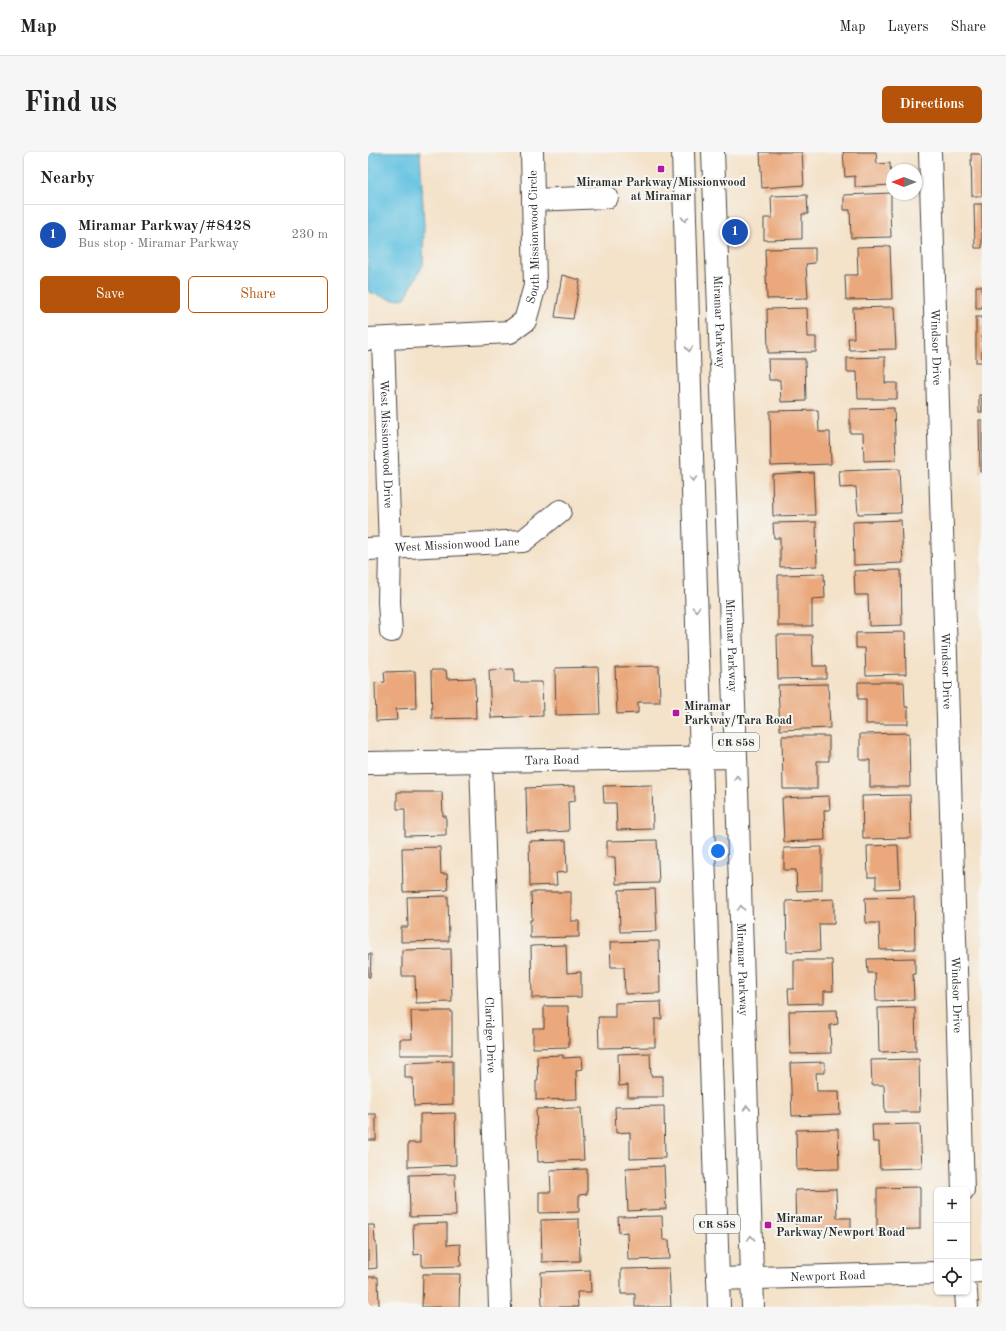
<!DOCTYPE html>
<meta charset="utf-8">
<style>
:root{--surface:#fff;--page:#f6f6f6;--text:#222;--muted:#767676;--line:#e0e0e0;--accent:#b45309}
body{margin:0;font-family:"Old Standard TT",serif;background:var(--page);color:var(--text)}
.controls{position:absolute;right:12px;bottom:12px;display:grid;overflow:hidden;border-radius:6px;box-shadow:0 1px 3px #0004}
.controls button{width:36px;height:36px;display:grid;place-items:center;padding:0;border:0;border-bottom:1px solid var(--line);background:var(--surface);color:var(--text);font:20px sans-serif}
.compass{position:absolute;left:518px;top:12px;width:36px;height:36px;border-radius:50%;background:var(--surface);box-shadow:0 1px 3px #0004;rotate:270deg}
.you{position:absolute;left:350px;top:699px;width:14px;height:14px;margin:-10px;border:3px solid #fff;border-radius:50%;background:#1a73e8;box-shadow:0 0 0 6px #1a73e833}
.badge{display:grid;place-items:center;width:26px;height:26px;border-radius:50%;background:var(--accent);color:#fff;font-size:13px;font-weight:700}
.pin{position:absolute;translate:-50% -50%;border:2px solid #fff;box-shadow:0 1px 4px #0006}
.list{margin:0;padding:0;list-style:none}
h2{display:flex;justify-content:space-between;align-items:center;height:52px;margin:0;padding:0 16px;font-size:17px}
h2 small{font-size:13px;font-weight:400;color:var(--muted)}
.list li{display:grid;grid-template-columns:26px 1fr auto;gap:12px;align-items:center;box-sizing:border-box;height:60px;padding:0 16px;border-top:1px solid var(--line)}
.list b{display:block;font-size:15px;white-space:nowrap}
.list p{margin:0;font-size:13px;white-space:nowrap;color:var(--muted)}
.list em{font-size:13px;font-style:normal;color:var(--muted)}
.actions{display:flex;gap:8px;padding:12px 16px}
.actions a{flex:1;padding:9px 0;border:1px solid var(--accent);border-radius:6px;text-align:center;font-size:14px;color:var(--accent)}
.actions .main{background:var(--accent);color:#fff}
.icon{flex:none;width:22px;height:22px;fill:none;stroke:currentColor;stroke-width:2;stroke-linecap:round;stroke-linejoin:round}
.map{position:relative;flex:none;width:614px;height:1155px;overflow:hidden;border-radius:6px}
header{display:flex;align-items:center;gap:24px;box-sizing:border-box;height:56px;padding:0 20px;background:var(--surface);border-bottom:1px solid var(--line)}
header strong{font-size:19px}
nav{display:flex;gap:22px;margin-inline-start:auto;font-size:14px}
.intro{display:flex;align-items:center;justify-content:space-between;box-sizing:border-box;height:96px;padding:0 24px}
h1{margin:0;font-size:28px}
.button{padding:10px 18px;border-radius:6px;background:var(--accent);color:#fff;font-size:14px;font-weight:700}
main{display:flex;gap:24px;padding:0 24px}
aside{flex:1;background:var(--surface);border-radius:6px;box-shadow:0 1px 3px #0004}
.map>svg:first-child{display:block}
.water{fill:#63c2e1;stroke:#477686}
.building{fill:#eaa87b}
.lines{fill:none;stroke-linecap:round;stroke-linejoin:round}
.minor-casing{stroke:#494643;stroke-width:24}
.major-casing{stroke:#494643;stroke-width:24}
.minor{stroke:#fff;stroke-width:22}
.major{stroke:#fff;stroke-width:22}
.oneway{stroke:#a0a0a0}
.poi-dot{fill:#b5179e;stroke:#f6f6f2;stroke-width:1.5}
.labels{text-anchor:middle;stroke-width:4;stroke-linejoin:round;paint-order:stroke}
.shield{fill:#f6f6f2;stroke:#686867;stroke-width:1}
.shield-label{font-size:11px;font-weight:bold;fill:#2b2b2b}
.poi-label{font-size:12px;font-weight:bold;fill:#2b2b2b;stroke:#f6f6f2;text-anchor:start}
.street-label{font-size:12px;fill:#2b2b2b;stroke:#f6f6f2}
</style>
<header>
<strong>Map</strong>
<nav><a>Map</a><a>Layers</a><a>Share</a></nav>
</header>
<div class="intro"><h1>Find us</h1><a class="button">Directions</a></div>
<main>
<aside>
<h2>Nearby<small></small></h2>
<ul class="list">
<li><span class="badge" style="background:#1a4fb4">1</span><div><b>Miramar Parkway/#8428</b><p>Bus stop · Miramar Parkway</p></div><em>230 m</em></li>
</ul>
<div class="actions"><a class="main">Save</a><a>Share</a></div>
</aside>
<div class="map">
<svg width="614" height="1155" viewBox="0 0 614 1155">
<rect width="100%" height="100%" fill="#f6f6f2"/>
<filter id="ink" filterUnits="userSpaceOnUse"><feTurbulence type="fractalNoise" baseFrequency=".025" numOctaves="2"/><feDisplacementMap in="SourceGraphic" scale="8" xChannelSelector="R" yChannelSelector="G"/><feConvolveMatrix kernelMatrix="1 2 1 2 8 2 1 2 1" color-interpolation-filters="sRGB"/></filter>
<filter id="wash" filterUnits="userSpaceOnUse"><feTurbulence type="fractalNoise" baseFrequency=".012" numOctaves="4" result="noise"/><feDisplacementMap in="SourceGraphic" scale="16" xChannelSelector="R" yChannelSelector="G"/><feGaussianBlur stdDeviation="0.9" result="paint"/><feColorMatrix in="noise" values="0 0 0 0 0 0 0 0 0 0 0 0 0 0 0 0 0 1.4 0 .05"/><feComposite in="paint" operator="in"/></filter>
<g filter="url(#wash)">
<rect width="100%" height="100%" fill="#f4e2c9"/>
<!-- water -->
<polygon class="water" points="0,0 52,0 56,73 55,113 37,146 25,148 1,140 0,138"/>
<g id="blocks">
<!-- building -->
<g class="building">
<polygon points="392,0 434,0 436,33 394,36"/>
<polygon points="475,0 508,0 509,12 522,11 523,33 487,35 487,24 477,25"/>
<polygon points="603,2 614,2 614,44 604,44"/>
<polygon points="523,41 523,57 522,57 523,85 483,86 482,58 476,58 476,43"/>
<polygon points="439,43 440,62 434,62 434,87 396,88 396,66 404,66 403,44"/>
<polygon points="606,52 614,52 614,96 607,96"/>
<polygon points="522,94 524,147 478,148 477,123 490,123 489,95"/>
<polygon points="447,96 447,111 438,112 440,146 399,147 397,97"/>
<polygon points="194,123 212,128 205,167 187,165"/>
<rect x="608" y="134" width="6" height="22"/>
<polygon points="526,155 528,197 481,198 480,186 486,186 485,156"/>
<polygon points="439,156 440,185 448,185 448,200 400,201 399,157"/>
<rect x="608" y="165" width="6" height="45"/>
<polygon points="517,205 517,231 529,231 529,247 490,247 489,220 479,220 479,206"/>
<polygon points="400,207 437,207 438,249 413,250 412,228 401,228"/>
<rect x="611" y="243" width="3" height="17"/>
<polygon points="526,256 528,308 496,309 495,281 482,281 482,257"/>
<polygon points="450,258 451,280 462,280 463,312 403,314 402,259"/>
<polygon points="611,268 614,268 614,320 612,320"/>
<polygon points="531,317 533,361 490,362 488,335 472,336 471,319"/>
<polygon points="445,320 447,363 405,364 404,322"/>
<polygon points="533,368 535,411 486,413 485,370"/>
<polygon points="448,370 449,414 412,415 412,386 406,386 405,371"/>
<polygon points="533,418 534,473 501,474 500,443 487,443 486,419"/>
<polygon points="456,422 457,446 444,447 444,474 410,474 410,423"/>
<polygon points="537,480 538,522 498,523 497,496 488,496 488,481"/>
<polygon points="409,483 444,483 445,514 458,514 458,526 410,527"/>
<polygon points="291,514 292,550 270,550 270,561 249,562 247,515"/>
<polygon points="230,515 232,562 188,563 187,516"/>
<polygon points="146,517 146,530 174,530 175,564 123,566 121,518"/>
<polygon points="63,518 78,518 79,527 107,526 108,566 64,567"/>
<polygon points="47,519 48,556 28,557 29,568 8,569 7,531 17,530 16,520"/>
<polygon points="490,530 536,530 537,555 540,555 540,572 498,572 498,547 490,547"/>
<polygon points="460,532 462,576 412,578 410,533"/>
<polygon points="541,581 542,635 502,635 502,608 492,608 492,582"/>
<polygon points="414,584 461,584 461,609 449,609 449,637 415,637"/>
<polygon points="284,633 285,677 249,678 248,651 236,651 235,634"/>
<polygon points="207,634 207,649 200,650 201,679 159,681 158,636"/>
<polygon points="29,640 74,640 75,664 78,664 78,683 37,684 37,657 29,657"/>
<polygon points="542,643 543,686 495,687 494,644"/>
<polygon points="461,644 462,658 456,658 457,688 416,690 414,646"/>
<polygon points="198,688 199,720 188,721 189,733 162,734 161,689"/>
<polygon points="289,688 291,731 248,732 247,705 239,705 239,689"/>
<polygon points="530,693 532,736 508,737 508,725 500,725 499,694"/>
<polygon points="72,695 73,722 79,722 80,738 35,740 34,696"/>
<polygon points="454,695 454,738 429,739 428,718 416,718 416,696"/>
<polygon points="287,737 289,779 252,780 251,738"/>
<polygon points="163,740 203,740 203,769 211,769 211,785 162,786 162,768 164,768"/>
<polygon points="80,744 81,789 33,790 33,775 40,775 39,745"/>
<polygon points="546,745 547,797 512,798 511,771 498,771 497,746"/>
<polygon points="466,747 466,772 451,772 452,799 419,800 418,749"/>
<polygon points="291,789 292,841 257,842 256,815 243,815 242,790"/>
<polygon points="198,793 199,821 213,820 213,845 164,846 163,794"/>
<polygon points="83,797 84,850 48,851 47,824 34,824 34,798"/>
<polygon points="0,802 3,802 2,825 0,825"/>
<polygon points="547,806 547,822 545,822 546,848 508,849 507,821 500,821 499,807"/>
<polygon points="426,808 464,808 465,839 456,839 456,851 421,852 420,837 426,837"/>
<polygon points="293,850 294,867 287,867 287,895 231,896 230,865 247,865 247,851"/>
<polygon points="176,854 200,854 201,895 165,896 165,876 176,876"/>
<polygon points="547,855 548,899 511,900 510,856"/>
<polygon points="469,858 470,872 462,873 463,901 422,902 421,859"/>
<polygon points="43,859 84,859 84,903 32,903 32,887 44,887"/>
<polygon points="282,901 283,924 295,924 295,945 260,945 260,933 251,934 250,902"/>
<polygon points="195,903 195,906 214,905 215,917 208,918 209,947 168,948 168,929 170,929 169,904"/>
<polygon points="551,907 552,960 517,960 516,933 504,933 503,908"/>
<polygon points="85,909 85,952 46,954 45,926 37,926 37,911"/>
<polygon points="457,910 457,921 448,921 449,939 471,939 472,962 424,964 422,911"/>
<polygon points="296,954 297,1006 262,1007 262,980 248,981 247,955"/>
<polygon points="213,956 216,1008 170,1010 168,957"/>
<polygon points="87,961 88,1013 40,1015 40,991 52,991 52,962"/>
<rect x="0" y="962" width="8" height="26"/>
<polygon points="552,972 554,1016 512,1017 511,990 505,990 504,973"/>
<polygon points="470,977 471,1017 429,1018 428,978"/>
<polygon points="296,1014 298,1057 260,1059 258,1016"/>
<polygon points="219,1017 219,1042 211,1043 211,1060 171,1061 171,1040 183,1040 182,1018"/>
<polygon points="87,1022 88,1064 42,1065 41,1023"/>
<polygon points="552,1035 552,1077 509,1078 509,1036"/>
<polygon points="468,1037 469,1066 483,1066 483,1080 428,1081 427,1038"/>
<polygon points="294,1064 295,1088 301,1088 302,1107 260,1108 259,1080 251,1081 250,1065"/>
<polygon points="211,1067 212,1109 174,1110 173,1068"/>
<polygon points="79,1071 79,1093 92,1092 93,1114 54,1115 54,1102 46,1103 45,1072"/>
<polygon points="0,1073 6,1073 7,1090 8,1090 9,1116 0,1117"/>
<polygon points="301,1116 303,1155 267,1155 267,1142 253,1142 253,1117"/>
<polygon points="222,1118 223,1140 209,1140 210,1155 174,1155 173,1120"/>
<polygon points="55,1122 92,1122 91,1155 54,1155"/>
<polygon points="0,1125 10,1125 11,1155 0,1155"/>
</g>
</g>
</g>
<g filter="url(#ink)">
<use href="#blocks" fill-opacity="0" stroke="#494643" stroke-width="1"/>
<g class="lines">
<!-- minor casing -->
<g class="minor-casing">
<g id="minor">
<path id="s1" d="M562,0l33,1038"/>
<polyline points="165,48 239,45"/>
<path id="s2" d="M0,187l142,-7 15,-11 10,-35 -3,-134"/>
<path id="s3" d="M15,187l7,209 -1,54 2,29"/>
<path id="s4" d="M0,397l155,-8 37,-30"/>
<path id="s5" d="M113,610l19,545"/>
<path id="s6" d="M0,611l368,-6"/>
<polyline points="599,1120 614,1119"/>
<path id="s7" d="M350,1127l219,-6"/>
<polyline points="598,1140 599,1155"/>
</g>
</g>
<!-- major casing -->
<g class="major-casing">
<g id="major">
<polyline points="315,0 333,606 351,1155"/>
<path id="s8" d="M345,0l23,605 17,550"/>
</g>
</g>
<!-- minor -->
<use href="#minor" class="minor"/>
<!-- major -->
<use href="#major" class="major"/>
</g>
<!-- one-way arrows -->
<defs><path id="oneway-chevron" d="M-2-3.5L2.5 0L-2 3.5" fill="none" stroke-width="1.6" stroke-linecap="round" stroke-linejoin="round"/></defs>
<g class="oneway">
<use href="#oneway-chevron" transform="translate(317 67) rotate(88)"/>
<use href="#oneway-chevron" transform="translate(321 197) rotate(88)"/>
<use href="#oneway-chevron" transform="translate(325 327) rotate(88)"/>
<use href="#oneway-chevron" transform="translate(328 457) rotate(88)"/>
<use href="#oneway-chevron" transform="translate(369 626) rotate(-92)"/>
<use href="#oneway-chevron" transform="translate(373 756) rotate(-92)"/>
<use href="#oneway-chevron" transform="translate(379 956) rotate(-92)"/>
<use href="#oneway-chevron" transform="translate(383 1086) rotate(-92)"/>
</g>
</g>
<!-- markers -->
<g class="poi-dot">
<rect x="289" y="13" width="8" height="8" rx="2"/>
<rect x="304" y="557" width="8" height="8" rx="2"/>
<rect x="396" y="1069" width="8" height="8" rx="2"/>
</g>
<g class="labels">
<!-- shield labels -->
<g class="shield">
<rect x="345" y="581" width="46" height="18" rx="3"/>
<rect x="326" y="1063" width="46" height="18" rx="3"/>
</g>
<g class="shield-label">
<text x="368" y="594">CR 858</text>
<text x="349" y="1076">CR 858</text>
</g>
<!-- poi labels -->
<g class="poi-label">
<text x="293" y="34" text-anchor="middle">Miramar Parkway/Missionwood<tspan x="293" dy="14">at Miramar</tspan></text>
<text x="316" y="558">Miramar<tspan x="316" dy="14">Parkway/Tara Road</tspan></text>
<text x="408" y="1070">Miramar<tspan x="408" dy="14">Parkway/Newport Road</tspan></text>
</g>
<!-- street labels -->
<g class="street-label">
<text dy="4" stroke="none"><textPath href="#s2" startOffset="246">South Missionwood Circle</textPath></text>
<text dy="4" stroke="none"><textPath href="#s8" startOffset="170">Miramar Parkway</textPath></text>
<text dy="4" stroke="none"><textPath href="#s1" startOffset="195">Windsor Drive</textPath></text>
<text dy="4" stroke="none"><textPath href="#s3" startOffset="105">West Missionwood Drive</textPath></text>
<text dy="4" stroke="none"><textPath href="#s4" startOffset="89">West Missionwood Lane</textPath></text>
<text dy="4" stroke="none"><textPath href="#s8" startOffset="494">Miramar Parkway</textPath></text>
<text dy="4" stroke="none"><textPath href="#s1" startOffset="519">Windsor Drive</textPath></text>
<text dy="4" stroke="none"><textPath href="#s6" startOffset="184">Tara Road</textPath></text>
<text dy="4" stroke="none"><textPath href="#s8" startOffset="818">Miramar Parkway</textPath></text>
<text dy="4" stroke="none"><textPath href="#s1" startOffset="843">Windsor Drive</textPath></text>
<text dy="4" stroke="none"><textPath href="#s5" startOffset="273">Claridge Drive</textPath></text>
<text dy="4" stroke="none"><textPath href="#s7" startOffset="110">Newport Road</textPath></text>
</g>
</g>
</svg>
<div class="controls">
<button>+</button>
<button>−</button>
<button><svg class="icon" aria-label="locate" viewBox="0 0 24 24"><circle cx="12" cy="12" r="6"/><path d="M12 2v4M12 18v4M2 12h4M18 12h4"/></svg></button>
</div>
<svg class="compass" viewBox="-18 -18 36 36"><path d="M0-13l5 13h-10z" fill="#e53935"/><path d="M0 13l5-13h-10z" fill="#767676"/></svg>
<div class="you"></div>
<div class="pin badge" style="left:367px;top:80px;background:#1a4fb4">1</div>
</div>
</main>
